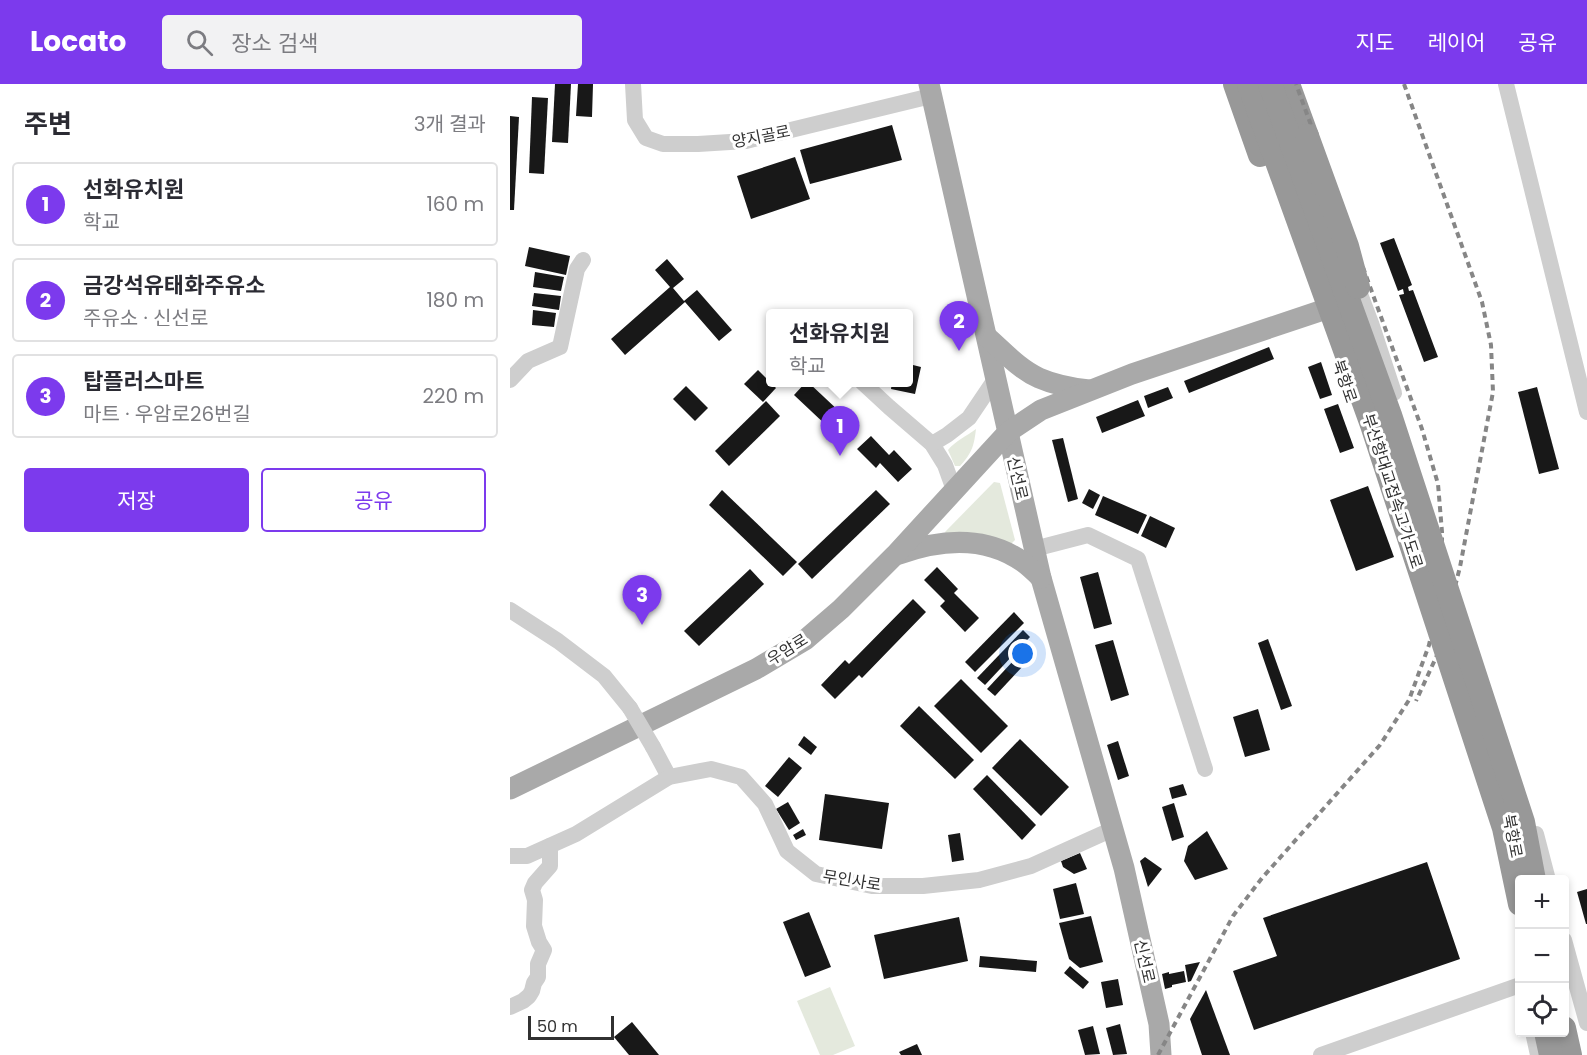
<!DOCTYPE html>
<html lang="ko">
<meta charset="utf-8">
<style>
:root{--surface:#fff;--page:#f2f2f3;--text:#2b2b33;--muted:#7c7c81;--line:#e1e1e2;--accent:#7c3aed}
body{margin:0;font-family:Poppins,"Noto Sans KR",sans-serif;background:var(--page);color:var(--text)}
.controls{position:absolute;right:18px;bottom:18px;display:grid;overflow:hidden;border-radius:6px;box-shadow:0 3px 9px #0003}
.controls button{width:54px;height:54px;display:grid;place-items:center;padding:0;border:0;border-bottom:2px solid var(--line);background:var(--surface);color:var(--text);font:30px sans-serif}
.scale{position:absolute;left:18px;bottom:15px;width:86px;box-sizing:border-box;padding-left:6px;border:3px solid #313131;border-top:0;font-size:16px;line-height:21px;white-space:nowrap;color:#313131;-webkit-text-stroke:4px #fff;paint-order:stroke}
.you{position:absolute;left:513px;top:570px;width:21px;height:21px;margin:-15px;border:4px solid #fff;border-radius:50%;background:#1a73e8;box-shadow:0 0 0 9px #1a73e833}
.badge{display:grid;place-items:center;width:39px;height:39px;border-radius:50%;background:var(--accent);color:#fff;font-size:20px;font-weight:700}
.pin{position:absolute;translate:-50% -50px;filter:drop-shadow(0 2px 3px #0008)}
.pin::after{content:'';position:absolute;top:32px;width:21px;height:18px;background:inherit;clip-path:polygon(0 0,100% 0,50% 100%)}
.popup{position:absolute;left:256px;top:225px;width:147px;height:78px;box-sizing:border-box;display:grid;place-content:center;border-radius:6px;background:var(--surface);filter:drop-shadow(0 2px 4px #0005);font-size:20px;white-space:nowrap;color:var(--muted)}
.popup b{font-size:22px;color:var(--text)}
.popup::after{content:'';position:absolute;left:50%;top:100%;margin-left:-12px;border:12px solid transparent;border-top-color:var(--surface)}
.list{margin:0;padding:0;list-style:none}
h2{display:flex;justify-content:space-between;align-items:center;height:78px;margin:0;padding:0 24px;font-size:26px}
h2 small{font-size:20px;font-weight:400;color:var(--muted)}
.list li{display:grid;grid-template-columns:39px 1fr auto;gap:18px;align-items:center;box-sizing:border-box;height:84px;margin:0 12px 12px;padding:0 12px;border:2px solid var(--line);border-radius:6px}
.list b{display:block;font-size:22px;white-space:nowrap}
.list p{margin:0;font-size:20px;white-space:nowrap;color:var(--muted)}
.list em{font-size:20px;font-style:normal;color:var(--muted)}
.actions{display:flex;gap:12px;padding:18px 24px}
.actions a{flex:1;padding:14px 0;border:2px solid var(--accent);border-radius:6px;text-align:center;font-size:21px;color:var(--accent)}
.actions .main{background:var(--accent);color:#fff}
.icon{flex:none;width:33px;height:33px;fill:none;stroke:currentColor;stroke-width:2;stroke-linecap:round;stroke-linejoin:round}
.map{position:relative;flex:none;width:1077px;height:971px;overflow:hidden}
header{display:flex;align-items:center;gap:36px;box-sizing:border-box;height:84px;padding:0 30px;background:var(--accent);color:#fff}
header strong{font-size:28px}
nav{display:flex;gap:33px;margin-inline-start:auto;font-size:21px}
.search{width:420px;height:54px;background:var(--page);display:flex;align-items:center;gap:15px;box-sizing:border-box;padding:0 21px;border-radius:6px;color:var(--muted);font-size:22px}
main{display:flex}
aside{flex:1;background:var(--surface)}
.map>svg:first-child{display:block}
.green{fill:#e4e9dd}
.building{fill:#181818}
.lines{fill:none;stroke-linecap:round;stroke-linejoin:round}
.minor{stroke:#cecece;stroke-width:16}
.major{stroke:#a9a9a9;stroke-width:21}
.highway{stroke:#989898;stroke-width:24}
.rail{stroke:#868686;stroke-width:4;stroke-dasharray:6 4.5;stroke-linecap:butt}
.minor-bridge{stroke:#cecece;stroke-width:16}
.highway-bridge{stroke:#989898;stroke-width:24}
.labels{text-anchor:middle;stroke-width:6;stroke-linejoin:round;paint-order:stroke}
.street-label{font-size:16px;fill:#313131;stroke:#fff}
</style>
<header>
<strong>Locato</strong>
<div class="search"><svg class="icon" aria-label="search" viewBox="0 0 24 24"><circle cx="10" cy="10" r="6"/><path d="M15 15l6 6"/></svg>장소 검색</div>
<nav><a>지도</a><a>레이어</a><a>공유</a></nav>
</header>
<main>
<aside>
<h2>주변<small>3개 결과</small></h2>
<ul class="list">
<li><span class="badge">1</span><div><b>선화유치원</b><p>학교</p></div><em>160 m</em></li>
<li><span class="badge">2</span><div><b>금강석유태화주유소</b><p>주유소 · 신선로</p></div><em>180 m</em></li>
<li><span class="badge">3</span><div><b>탑플러스마트</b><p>마트 · 우암로26번길</p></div><em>220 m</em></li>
</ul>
<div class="actions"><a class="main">저장</a><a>공유</a></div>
</aside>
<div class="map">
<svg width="1077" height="971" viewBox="0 0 1077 971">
<rect width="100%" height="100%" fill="#fff"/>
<!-- green -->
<g class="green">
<path d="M466,345c-2,17 -4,24 -16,37h-5l-7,-16c7,-9 19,-14 28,-21z"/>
<polygon points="484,398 490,399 505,456 501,460 437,452 435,448"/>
<polygon points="320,903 345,962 323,971 310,971 287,917"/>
</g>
<!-- building -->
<g class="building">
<polygon points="45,0 61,0 58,59 42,58"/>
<polygon points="68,0 83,0 82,33 66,32"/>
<polygon points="22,13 38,14 34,90 19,89"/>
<polygon points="0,32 9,33 4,126 0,126"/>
<polygon points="382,41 392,76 300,100 290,66"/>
<polygon points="285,73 300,115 241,135 227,92"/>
<polygon points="884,154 902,201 898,203 899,207 903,206 928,273 914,278 889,211 894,210 893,205 888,207 870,159"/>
<polygon points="19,163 60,172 56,191 15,182"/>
<polygon points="157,175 174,195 163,204 174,217 187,206 222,246 209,257 175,218 115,271 101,255 160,203 145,186"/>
<polygon points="25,188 54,193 51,207 23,203"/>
<polygon points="24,209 51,212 49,226 22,222"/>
<polygon points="23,226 46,229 44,243 22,241"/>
<polygon points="759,263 764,275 679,309 674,297"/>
<polygon points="811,278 822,311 810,315 798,283"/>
<polygon points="399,280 411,283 405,310 381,305 382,298 399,298"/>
<polygon points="248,286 266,304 253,318 234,300"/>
<polygon points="296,298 298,298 347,344 334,358 284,311"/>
<polygon points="176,302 198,324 185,337 163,315"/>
<polygon points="658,303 663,314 638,324 634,312"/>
<polygon points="1027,303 1049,385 1029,390 1008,308"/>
<polygon points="628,316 635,332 592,349 586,333"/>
<polygon points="256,317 270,332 219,382 205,367"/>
<polygon points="828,320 844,364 830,369 814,325"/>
<polygon points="361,352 379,371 384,366 402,385 388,398 370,379 366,384 347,365"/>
<polygon points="553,354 568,415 558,418 542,356"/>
<polygon points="858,402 884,473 846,487 820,416"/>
<polygon points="579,405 590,411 583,425 572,419"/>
<polygon points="212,406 287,478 273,492 199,421"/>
<polygon points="366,406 380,420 302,495 288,480"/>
<polygon points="593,412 637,431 628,450 585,431"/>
<polygon points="640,432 665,444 656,464 631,452"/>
<polygon points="427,483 448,505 444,509 469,534 455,548 430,522 435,517 414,496"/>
<polygon points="240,485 254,500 189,562 174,547"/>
<polygon points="588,488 602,540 584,545 570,493"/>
<polygon points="403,515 416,528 352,594 349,591 325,615 311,601 335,576 339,580"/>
<polygon points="504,528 514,539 465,588 455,578"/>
<polygon points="513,546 520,553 475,601 467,594"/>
<polygon points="758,555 782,622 771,626 748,559"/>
<polygon points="603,556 619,611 601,617 585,561"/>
<polygon points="517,562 525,569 485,612 477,605"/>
<polygon points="451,595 498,642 471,669 424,622"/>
<polygon points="409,622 464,676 445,695 390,642"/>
<polygon points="748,625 760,666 735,673 723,633"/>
<polygon points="294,652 307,663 301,671 288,661"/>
<polygon points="510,655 559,703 531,732 482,684"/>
<polygon points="608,657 619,692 608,696 597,661"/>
<polygon points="279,673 292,684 268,713 255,702"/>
<polygon points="477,691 526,741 512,756 463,705"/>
<polygon points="673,700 677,711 662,715 659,704"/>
<polygon points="315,710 379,719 372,765 309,756"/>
<polygon points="278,718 290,739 279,746 266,725"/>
<polygon points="664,719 674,753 662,757 652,723"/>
<polygon points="293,745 296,751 286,756 283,751"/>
<polygon points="697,747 718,785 685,796 674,777 678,762"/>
<polygon points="450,749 454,776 442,778 438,751"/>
<polygon points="570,769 577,785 564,790 553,783 551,777"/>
<polygon points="635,773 652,785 638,803 630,777"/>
<polygon points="917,778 950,875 744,946 723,887 767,872 753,834"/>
<polygon points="566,799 574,830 550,835 543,805"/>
<polygon points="1077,805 1077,840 1076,840 1067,808"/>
<polygon points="299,828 321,883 295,893 273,838"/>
<polygon points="581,832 593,878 570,884 559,875 549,839"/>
<polygon points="449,833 458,877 374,895 364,851"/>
<polygon points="470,872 527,877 526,888 469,883"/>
<polygon points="690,878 681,897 678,898 675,881"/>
<polygon points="560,882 579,898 573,905 554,889"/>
<polygon points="674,887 676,898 662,901 662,903 655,905 652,890 659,888 659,890"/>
<polygon points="608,895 613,921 596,924 591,898"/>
<polygon points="696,906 720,971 692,971 680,935"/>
<polygon points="122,938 149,971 119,971 104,953"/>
<polygon points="610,940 617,970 603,971 596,944"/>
<polygon points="583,942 590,970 575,971 568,946"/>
<polygon points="407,960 412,971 391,971 389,968"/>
</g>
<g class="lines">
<!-- minor -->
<g class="minor">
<polyline points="123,0 125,36 136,54 153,60 188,60 236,57 421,12"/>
<polyline points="996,0 1077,328"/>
<polyline points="844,194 861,239 884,309"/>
<polyline points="0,296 18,277 50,263 67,185 73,176"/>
<polyline points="352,298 379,323 422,360 435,381 444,406"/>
<polyline points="422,360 437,351 459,334 486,294"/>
<polyline points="524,465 578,451 628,475 695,685"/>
<polyline points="0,526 48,557 94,592 120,624"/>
<polyline points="143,663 159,693"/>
<polyline points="1026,750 1038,796"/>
<polyline points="0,772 17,772 66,750 159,693 201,685 231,693 255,720 277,767 306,790 362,802 413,802 469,796 521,782 603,745"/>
<polyline points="1054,856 1077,939"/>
<polyline points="0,923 13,917 19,912 22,907 24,899 28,893 28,880 34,866 29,858 24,842 25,816 22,806 25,799 40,782 40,762"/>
<polyline points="1023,948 1028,971"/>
<polyline points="811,971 1010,901"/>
</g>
<!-- major -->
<g class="major">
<polyline points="419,0 531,494 614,784 649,940 651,971"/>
<path d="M477,253c16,14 32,32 52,41 16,7 32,10 50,12"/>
<path d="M389,470c42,-15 86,-19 124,8 7,5 12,10 18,16"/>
<polyline points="0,705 246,585 295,556 331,525 385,471 498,348 531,326 622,290 834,219"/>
</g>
<!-- highway -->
<g class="highway">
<polyline points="725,0 750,71"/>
<polyline points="778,0 797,52"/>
<polyline points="1054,944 1060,971"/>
<polyline points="1036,948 1041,971"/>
</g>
<!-- rail -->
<g class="rail">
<polyline points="894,0 972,218 981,261 983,308 950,483 928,569 906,617"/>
<polyline points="648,971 723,832 752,794 870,661 899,616 919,561 932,500 932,448 928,400 912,345 786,0"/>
</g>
<!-- minor-bridge -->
<polyline class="minor-bridge" points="120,624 143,663"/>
<!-- highway-bridge -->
<g class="highway-bridge">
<polyline points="739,0 862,341 994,744 1010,820"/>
<polyline points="760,0 880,331 1013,738 1024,796"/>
<polyline points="797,52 837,162 848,203"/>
</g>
</g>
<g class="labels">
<!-- street labels -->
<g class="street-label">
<text transform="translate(251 52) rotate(-11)" y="6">양지골로</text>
<text transform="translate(835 297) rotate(71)" y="6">북항로</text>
<text transform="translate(508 394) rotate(77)" y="6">신선로</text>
<text transform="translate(883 407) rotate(72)" y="6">부산항대교접속고가도로</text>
<text transform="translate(277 565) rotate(-32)" y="6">우암로</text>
<text transform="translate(1003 752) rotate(79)" y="6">북항로</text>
<text transform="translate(342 796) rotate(9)" y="6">무인사로</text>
<text transform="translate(635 877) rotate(77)" y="6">신선로</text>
</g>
</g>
</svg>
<div class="controls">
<button>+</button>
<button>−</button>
<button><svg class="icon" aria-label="locate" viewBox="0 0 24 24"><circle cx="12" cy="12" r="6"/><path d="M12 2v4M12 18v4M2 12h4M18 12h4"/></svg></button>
</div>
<div class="scale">50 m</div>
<div class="you"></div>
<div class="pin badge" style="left:330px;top:372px">1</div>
<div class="popup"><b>선화유치원</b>학교</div>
<div class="pin badge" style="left:449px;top:267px">2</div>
<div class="pin badge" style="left:132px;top:541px">3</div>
</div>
</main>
